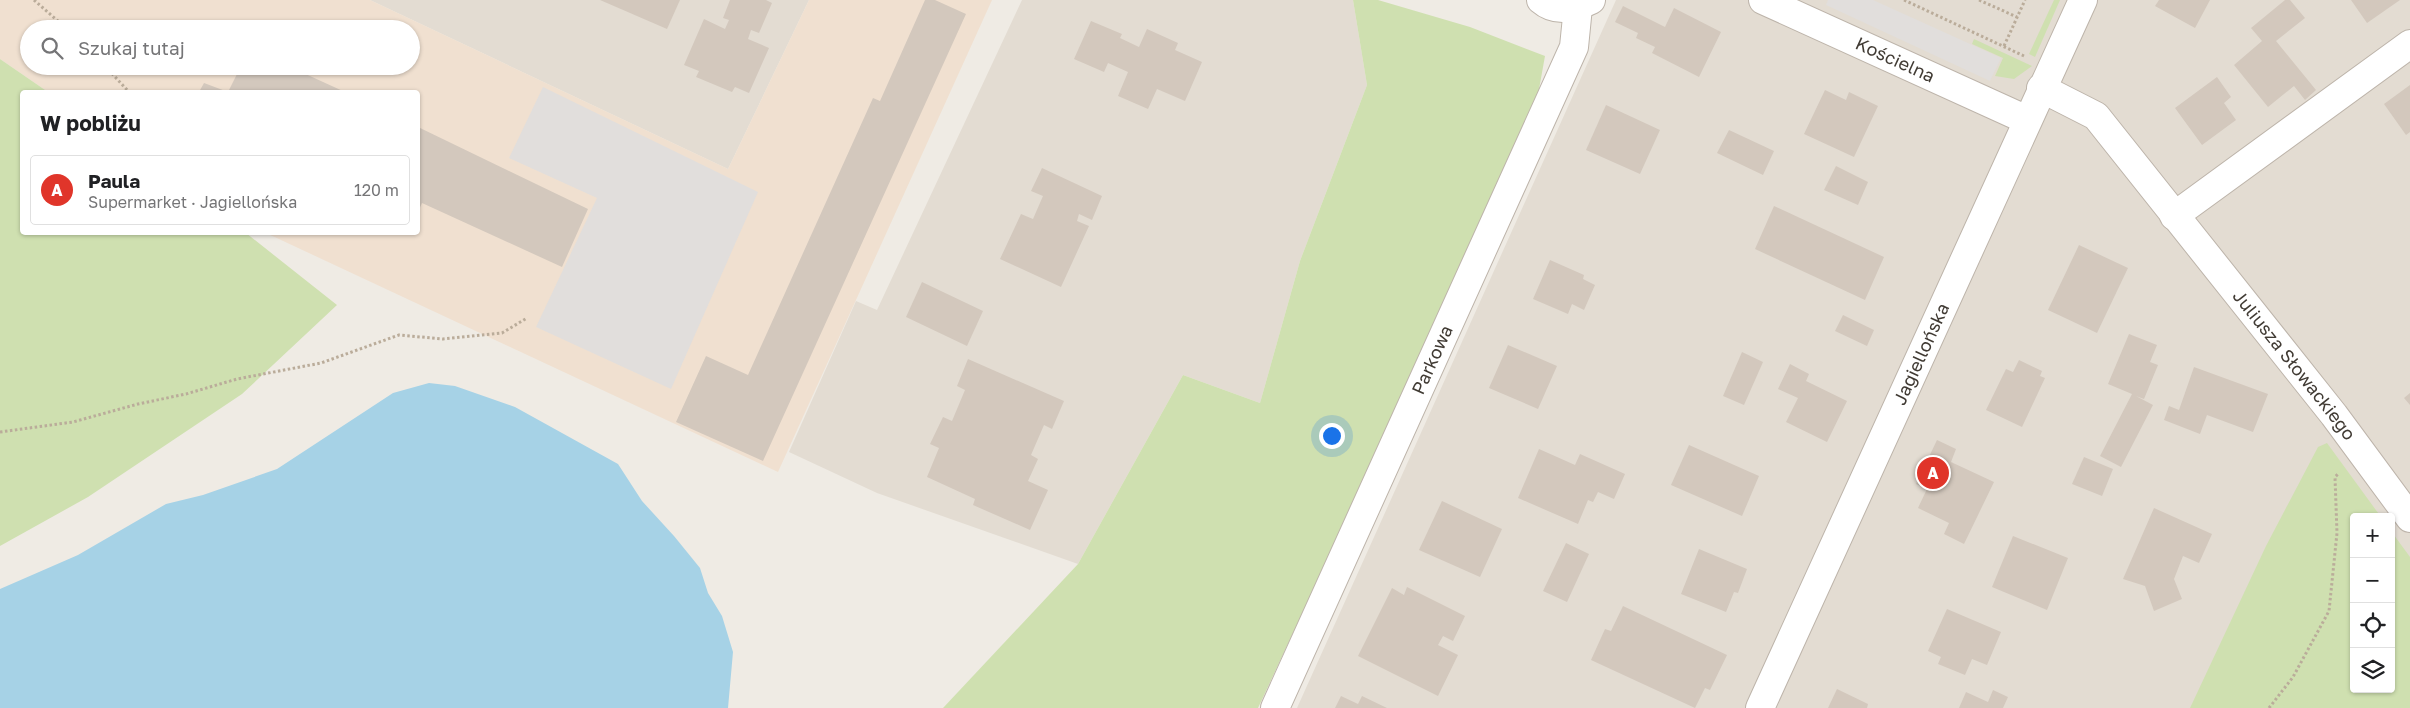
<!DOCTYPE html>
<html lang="pl">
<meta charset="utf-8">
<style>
:root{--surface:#fff;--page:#f2f2f2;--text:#202124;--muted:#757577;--line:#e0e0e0;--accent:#e0352a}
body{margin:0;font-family:"Golos Text",sans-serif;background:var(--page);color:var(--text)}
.controls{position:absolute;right:15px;bottom:15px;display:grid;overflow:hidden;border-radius:5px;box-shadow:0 1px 4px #0004}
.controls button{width:45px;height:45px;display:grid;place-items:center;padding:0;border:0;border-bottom:1px solid var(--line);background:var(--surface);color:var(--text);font:25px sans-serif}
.you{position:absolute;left:1331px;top:435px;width:18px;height:18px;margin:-12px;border:4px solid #fff;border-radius:50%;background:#1a73e8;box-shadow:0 0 0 8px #1a73e833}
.badge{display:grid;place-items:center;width:32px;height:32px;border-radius:50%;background:var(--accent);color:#fff;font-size:16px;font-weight:700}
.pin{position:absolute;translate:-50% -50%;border:2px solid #fff;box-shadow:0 1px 5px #0006}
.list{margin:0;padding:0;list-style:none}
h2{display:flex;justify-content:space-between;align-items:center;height:65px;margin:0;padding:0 20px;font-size:21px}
h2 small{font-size:16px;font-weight:400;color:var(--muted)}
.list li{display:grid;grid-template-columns:32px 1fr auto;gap:15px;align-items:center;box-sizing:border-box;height:70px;margin:0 10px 10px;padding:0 10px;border:1px solid var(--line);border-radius:5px}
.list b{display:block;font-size:19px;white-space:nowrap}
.list p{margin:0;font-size:16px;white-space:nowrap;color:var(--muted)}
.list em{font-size:16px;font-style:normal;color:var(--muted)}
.icon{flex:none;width:28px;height:28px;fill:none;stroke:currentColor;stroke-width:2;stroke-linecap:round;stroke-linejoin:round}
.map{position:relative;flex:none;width:2410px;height:708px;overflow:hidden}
.search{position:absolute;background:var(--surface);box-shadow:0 1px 4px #0004;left:20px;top:20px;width:400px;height:55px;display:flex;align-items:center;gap:12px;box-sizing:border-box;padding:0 18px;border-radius:28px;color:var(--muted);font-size:19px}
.panel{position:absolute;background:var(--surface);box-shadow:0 1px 4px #0004;left:20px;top:90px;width:400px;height:145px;border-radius:5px}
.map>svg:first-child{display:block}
.residential{fill:#e3dcd2;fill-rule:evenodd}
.commercial{fill:#f0e0d0;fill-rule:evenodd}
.green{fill:#cfe0b0}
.parking{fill:#e1dedc}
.water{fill:#a6d2e6}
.building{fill:#d3c8bd}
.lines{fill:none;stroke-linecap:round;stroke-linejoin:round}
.minor-casing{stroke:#bdb4aa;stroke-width:30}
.path{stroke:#baac9a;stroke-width:3;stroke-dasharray:2.5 2.5;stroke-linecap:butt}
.minor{stroke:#fff;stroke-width:28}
.labels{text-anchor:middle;stroke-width:5;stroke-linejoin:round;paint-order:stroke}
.street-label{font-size:18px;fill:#413b34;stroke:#fff}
</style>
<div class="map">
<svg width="2410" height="708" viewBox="0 0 2410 708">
<rect width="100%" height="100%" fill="#efebe4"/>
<!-- residential -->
<g class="residential">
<polygon points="370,0 809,0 728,169"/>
<polygon points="1022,0 1353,0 1367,85 1300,261 1260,403 1183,375 1078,564 877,493 789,452 856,301 877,310"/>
<path d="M1616,0h794v708h-1113zM2354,517h37v172h-37z"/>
</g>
<!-- commercial -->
<path class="commercial" d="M0,0h370l358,169 81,-169h183l-214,472 -512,-239 152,-1v-140h-370l-48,-33zM29,29h382v37h-382z"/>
<!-- green -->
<g class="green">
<polygon points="1353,0 1378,0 1470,27 1545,56 1534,117 1258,708 943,708 1078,564 1183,375 1260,403 1300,261 1367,85"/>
<polygon points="2054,0 2060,0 2035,57 2029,54"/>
<polygon points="1974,39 2032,66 2014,79 1995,76 2003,58 1972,44"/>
<polygon points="0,59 48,92 22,92 22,232 246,233 337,305 242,394 88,497 0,546"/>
<polygon points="2327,443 2381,517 2354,517 2354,689 2391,689 2391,531 2410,557 2410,708 2190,708 2266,546 2318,447"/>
</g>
<!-- parking -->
<g class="parking">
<polygon points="1828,0 1873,0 2001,58 1990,81 1826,5"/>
<polygon points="543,87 758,192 671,389 536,327 597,198 509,158"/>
</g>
<!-- water -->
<polygon class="water" points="429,383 455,386 515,407 618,464 642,501 674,536 700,568 708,593 722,616 733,652 728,708 0,708 0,589 78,555 166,504 203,495 277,469 393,393"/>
<!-- building -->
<g class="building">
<polygon points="600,0 680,0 667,29"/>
<polygon points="730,0 766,0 772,3 759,33 751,30 748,39 769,48 749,93 735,87 732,92 696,77 699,71 684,65 704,19 725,29 729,20 723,18"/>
<polygon points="925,0 935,0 966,14 763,461 676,422 706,356 748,375 873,98 880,101"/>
<polygon points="2159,0 2210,0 2195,28 2155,6"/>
<polygon points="2285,0 2290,0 2305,18 2276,41 2316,90 2305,100 2294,86 2268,107 2234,65 2262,41 2251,28"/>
<polygon points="2351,0 2400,0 2367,23"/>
<polygon points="1623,6 1665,27 1674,8 1721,32 1699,77 1652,53 1655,47 1636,38 1638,33 1615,22"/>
<polygon points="1091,21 1122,34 1120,38 1139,47 1147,29 1178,43 1175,50 1202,62 1185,101 1157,89 1148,109 1118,96 1128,72 1108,63 1104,72 1074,59"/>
<polygon points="241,66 288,66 345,92 199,92 204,83 228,92"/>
<polygon points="2217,77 2231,97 2224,103 2236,120 2202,145 2175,108"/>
<polygon points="2410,85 2410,132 2406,135 2384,104"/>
<polygon points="1825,90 1846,100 1849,92 1878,106 1854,157 1804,134"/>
<polygon points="1606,105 1660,130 1640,174 1586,150"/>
<polygon points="418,127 588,209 562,267 422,203 418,212"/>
<polygon points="1729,130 1774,151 1763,175 1717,153"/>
<polygon points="1836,166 1868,182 1858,205 1824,190"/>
<polygon points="1042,168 1102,196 1092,220 1079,214 1077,221 1089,226 1061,287 1000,259 1021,214 1033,219 1043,196 1031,191"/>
<polygon points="1774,206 1884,257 1865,300 1755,249"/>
<polygon points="2079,245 2128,268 2097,333 2048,310"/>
<polygon points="1550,260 1584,275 1583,279 1595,285 1584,310 1572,304 1568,314 1533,299"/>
<polygon points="922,282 983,311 967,346 906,317"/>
<polygon points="1843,315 1874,330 1867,346 1835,331"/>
<polygon points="2129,334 2157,345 2150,362 2158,365 2144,399 2136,396 2153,405 2121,467 2100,456 2132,394 2108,384"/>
<polygon points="1508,345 1557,366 1538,409 1489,388"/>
<polygon points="1742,352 1763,362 1744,405 1723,396"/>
<polygon points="968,359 1064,401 1052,429 1044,425 1031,455 1038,459 1028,481 1048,490 1030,530 973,505 975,499 927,477 939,448 930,444 943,417 952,421 965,390 957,386"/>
<polygon points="2019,360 2042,371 2040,376 2045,378 2022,427 1986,410 2006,369 2013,372"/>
<polygon points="1790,364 1809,374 1806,381 1847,401 1827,442 1786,422 1798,398 1778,389"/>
<polygon points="2194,367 2268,394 2253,432 2207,415 2200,434 2164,420 2169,406 2179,410"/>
<polygon points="2410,393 2410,405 2404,398"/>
<polygon points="1937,440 1956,449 1951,462 1994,482 1964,544 1944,534 1949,523 1918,508 1927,489 1916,484"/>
<polygon points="1689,445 1759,476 1742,516 1671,485"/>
<polygon points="1539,449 1575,465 1580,454 1625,474 1614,499 1598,492 1593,502 1588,500 1578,524 1518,498"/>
<polygon points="2084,457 2113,469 2102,496 2072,484"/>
<polygon points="1442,501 1502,529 1480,577 1419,550"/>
<polygon points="2154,508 2212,534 2199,563 2183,556 2174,579 2182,599 2154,611 2145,586 2123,579"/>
<polygon points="2013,536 2068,558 2047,610 1992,587"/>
<polygon points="1566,543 1589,554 1567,602 1543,591"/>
<polygon points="1699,549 1747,569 1738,593 1734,592 1726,612 1681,594"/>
<polygon points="1407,587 1465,616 1453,641 1443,636 1438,645 1458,655 1438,696 1358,656 1392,588 1404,595"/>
<polygon points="1623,606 1727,655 1710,690 1705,688 1695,708 1591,660 1605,629 1611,631"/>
<polygon points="1947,609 2001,632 1987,665 1972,659 1965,675 1938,664 1941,657 1928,651"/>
<polygon points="1837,689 1868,704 1867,708 1828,708"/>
<polygon points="1993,690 2008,697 2003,708 1959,708 1966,692 1988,702"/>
<polygon points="1341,696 1358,704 1362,696 1387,708 1335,708"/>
</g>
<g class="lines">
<!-- minor casing -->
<g class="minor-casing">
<g id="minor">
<path d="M1541,0c15,13 34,8 50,0"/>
<path id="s1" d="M1763,0l264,120"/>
<path id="s2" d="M2041,88l55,28 238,299 76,103"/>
<polyline points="2174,216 2410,44"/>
<path id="s3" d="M1275,708l299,-661 4,-40"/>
<path id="s4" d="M1760,708l323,-708"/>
</g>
</g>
<!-- path -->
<g class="path">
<polyline points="34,0 67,29"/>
<polyline points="1904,0 2024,56"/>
<polyline points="1979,0 2017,17"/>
<polyline points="2004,46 2025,0"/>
<polyline points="105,66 129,92"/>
<polyline points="0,432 73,422 138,404 186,394 237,379 321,363 399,335 443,339 502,333 527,318"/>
<polyline points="2269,708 2293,677 2329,611 2337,533 2335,477 2339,473"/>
</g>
<!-- minor -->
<use href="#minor" class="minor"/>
</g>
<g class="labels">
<!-- street labels -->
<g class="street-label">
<text dy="6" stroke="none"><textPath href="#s1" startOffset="145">Kościelna</textPath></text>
<text dy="6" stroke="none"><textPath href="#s4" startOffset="389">Jagiellońska</textPath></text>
<text dy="6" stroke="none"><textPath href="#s3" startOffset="382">Parkowa</textPath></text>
<text dy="6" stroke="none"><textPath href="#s2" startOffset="380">Juliusza Słowackiego</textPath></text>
</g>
</g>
</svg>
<div class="controls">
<button>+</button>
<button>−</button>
<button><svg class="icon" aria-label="locate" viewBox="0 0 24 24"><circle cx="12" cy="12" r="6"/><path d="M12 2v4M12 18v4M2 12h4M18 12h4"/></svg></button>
<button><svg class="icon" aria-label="layers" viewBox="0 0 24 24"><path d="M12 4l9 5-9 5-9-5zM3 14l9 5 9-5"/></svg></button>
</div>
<div class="you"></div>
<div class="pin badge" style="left:1933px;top:473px">A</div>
<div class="search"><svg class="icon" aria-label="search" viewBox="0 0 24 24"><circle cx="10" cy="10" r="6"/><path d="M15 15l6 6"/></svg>Szukaj tutaj</div>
<section class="panel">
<h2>W pobliżu<small></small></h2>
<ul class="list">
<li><span class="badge">A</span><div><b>Paula</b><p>Supermarket · Jagiellońska</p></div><em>120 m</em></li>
</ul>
</section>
</div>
